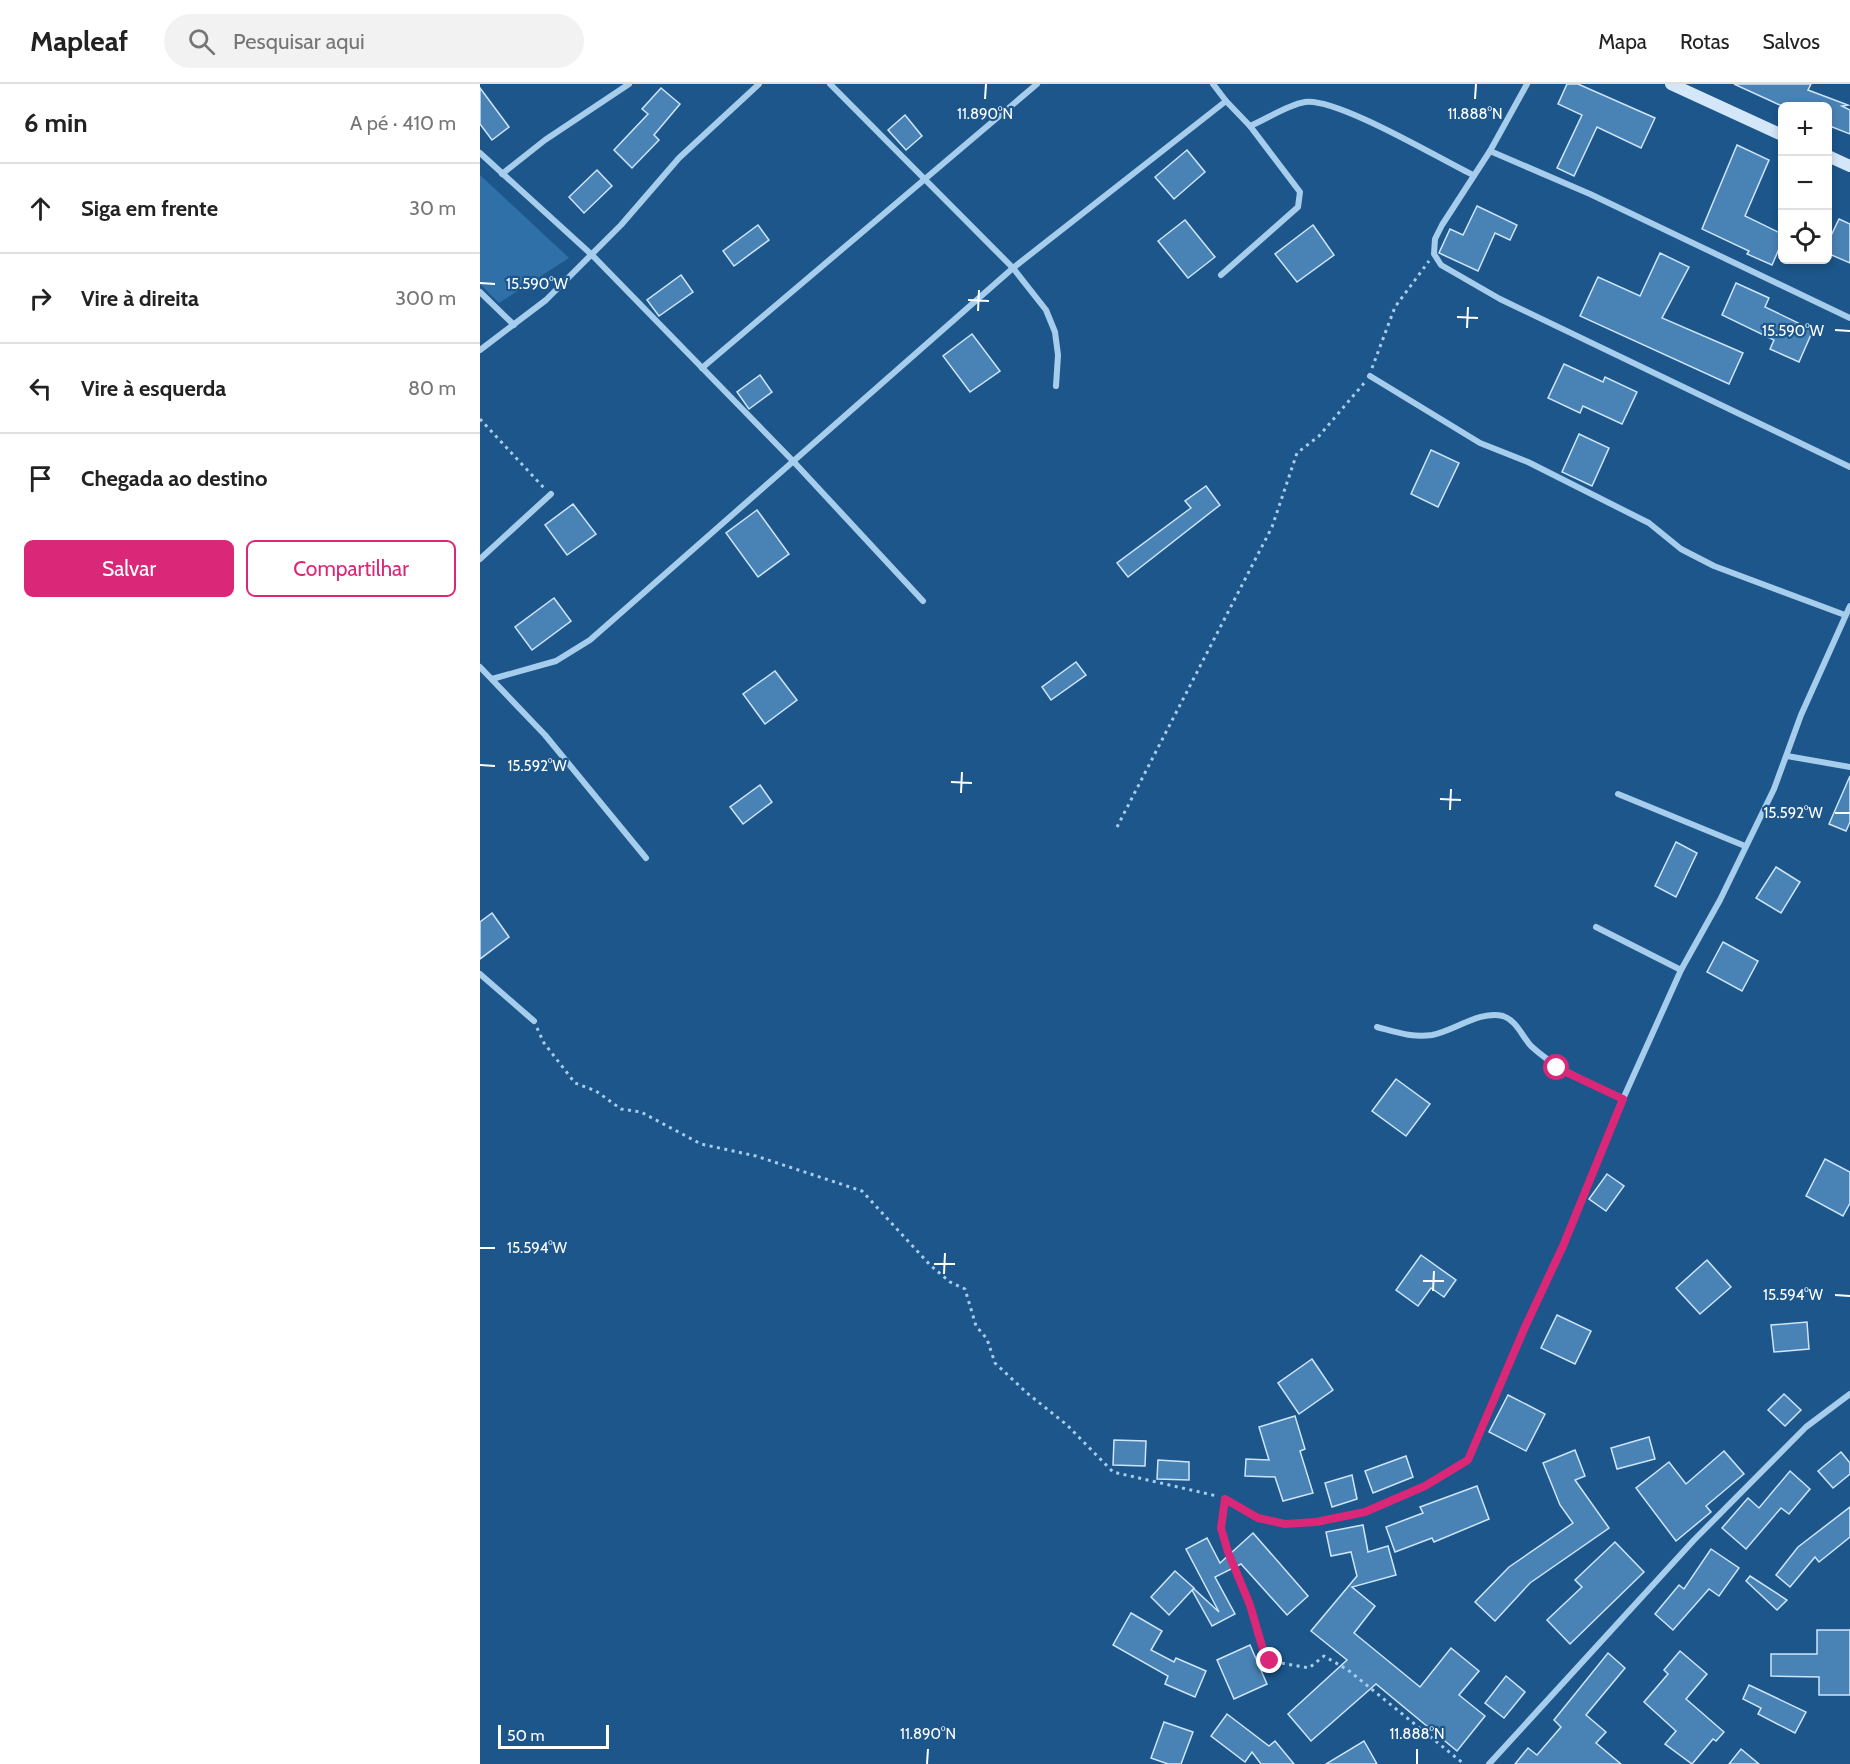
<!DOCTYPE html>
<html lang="pt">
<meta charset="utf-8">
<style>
:root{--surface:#fff;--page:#f2f2f2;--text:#222;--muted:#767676;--line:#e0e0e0;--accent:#db2777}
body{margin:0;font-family:Cabin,sans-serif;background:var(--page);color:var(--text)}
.controls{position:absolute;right:18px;top:18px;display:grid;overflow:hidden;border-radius:9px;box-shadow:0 3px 9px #0003}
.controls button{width:54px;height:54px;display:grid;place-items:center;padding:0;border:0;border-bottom:2px solid var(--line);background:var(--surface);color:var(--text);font:30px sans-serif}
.scale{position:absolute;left:18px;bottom:15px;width:111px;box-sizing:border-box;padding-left:6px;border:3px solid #fff;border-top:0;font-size:16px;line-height:21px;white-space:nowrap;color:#fff;-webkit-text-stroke:4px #1c568b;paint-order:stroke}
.stop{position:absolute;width:18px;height:18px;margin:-14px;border:4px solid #db2777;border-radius:50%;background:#fff}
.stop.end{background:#db2777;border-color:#fff;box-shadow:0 2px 6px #0008}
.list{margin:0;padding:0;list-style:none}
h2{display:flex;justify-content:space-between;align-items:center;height:78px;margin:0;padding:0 24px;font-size:26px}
h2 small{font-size:20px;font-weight:400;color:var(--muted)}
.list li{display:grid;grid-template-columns:39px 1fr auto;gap:18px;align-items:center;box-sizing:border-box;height:90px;padding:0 24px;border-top:2px solid var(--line)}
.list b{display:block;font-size:22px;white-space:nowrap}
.list em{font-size:20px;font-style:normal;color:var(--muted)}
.actions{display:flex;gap:12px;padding:18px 24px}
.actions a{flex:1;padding:14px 0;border:2px solid var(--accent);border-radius:9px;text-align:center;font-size:21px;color:var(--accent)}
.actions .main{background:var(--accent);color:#fff}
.icon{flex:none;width:33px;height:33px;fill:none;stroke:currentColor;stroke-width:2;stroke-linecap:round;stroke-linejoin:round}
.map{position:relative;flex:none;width:1370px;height:1680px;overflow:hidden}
header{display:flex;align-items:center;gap:36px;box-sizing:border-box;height:84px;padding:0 30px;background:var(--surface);border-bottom:2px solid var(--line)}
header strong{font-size:28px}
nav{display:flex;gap:33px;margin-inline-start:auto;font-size:21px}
.search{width:420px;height:54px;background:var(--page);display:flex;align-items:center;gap:15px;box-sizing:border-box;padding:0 21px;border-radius:33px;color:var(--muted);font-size:22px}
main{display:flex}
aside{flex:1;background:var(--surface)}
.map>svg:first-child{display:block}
.green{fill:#2f70a9}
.building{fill:#4982b5;stroke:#cde5f9;stroke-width:1.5}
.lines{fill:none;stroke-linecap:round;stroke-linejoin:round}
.path{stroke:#a7cdec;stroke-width:3;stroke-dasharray:3 4.5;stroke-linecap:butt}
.minor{stroke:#a7cdec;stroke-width:6}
.secondary{stroke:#d4e7f9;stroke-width:12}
.route{stroke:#db2777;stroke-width:8}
.ticks{fill:none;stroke:#fff;stroke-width:2}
.ticks-label{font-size:15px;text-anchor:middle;fill:#fff;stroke:#1c568b;stroke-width:4.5;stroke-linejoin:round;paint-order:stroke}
</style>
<header>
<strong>Mapleaf</strong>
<div class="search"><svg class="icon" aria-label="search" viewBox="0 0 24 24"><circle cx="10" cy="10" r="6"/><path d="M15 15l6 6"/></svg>Pesquisar aqui</div>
<nav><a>Mapa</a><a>Rotas</a><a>Salvos</a></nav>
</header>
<main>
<aside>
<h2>6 min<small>A pé · 410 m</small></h2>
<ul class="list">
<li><svg class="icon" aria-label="ahead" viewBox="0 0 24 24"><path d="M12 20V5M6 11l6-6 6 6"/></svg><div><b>Siga em frente</b></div><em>30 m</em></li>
<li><svg class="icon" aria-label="right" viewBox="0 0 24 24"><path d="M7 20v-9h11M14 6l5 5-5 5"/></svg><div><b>Vire à direita</b></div><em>300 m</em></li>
<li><svg class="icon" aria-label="left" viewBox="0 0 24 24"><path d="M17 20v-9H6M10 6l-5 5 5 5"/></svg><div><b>Vire à esquerda</b></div><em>80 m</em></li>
<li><svg class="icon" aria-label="arrive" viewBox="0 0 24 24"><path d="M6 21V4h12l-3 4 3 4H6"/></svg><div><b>Chegada ao destino</b></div></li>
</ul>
<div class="actions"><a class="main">Salvar</a><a>Compartilhar</a></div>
</aside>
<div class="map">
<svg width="1370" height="1680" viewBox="0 0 1370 1680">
<rect width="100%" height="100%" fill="#1c568b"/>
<!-- green -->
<polygon class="green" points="0,91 89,174 19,219 0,200"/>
<!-- building -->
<g class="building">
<polygon points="1087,0 1098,0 1175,34 1161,64 1117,43 1094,92 1077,84 1102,31 1078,20"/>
<polygon points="1254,0 1331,0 1328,6 1368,21 1362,22 1370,26 1370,50 1347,41 1347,22 1302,22"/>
<polygon points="0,4 29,43 12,56 0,40"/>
<polygon points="181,4 200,20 174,51 179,56 152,84 134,66 168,30 162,25"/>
<polygon points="425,31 442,52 426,66 408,46"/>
<polygon points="1257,61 1289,76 1265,132 1302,150 1302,158 1292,181 1267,170 1269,167 1222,145"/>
<polygon points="707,66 725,88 694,115 675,93"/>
<polygon points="117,86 132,102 104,129 89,113"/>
<polygon points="997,122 1037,141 1030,156 1015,149 998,187 959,169 970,145 983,151"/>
<polygon points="1359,135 1370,140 1370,179 1347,169 1347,160"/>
<polygon points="705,136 735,173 708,194 678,157"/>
<polygon points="278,141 289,156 254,182 243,167"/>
<polygon points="833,141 854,171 817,198 795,170"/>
<polygon points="1180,169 1209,183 1182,234 1263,269 1249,300 1100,232 1118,193 1160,212"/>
<polygon points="201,191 213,208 179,232 167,216"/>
<polygon points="1256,199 1289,214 1285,223 1333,246 1319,278 1290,265 1294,256 1242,231"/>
<polygon points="492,250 520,287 490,308 463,272"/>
<polygon points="1084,280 1123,298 1125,293 1157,308 1142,340 1103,322 1100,329 1068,314"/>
<polygon points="280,291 292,308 269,325 257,308"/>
<polygon points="1099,350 1129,364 1112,402 1082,388"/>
<polygon points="951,366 979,379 958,423 931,410"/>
<polygon points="726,402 740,421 648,493 637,479 711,424 705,417"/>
<polygon points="93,420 116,450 87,471 65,441"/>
<polygon points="277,426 309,470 278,493 246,449"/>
<polygon points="74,514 91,537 52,566 35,543"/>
<polygon points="596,578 606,591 571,616 562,603"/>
<polygon points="295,587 317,616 285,640 263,610"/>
<polygon points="1370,692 1370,738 1366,747 1349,740"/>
<polygon points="280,701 292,718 263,740 250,723"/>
<polygon points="1196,758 1217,769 1196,813 1175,802"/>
<polygon points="1296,783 1320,798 1301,829 1276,814"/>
<polygon points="12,829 29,853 0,875 0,838"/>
<polygon points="1243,858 1278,877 1262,907 1227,888"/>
<polygon points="916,995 950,1020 926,1052 892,1027"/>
<polygon points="1345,1075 1370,1088 1370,1119 1363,1132 1326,1112"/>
<polygon points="1127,1090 1144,1102 1126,1127 1109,1115"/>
<polygon points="941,1171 976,1196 964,1213 951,1204 938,1222 916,1206"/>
<polygon points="1227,1176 1251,1203 1220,1230 1196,1204"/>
<polygon points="1077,1231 1111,1247 1095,1280 1061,1264"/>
<polygon points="1327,1238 1329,1265 1294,1268 1291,1241"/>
<polygon points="832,1275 853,1306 819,1330 798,1299"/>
<polygon points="1304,1310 1321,1326 1305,1342 1288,1326"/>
<polygon points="1028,1311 1065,1330 1046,1367 1009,1348"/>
<polygon points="815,1332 825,1365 820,1367 833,1409 803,1417 795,1393 765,1392 766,1375 789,1376 779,1343"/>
<polygon points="1169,1353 1175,1375 1137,1385 1131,1364"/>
<polygon points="634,1356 666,1357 665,1382 633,1381"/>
<polygon points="1095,1366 1105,1392 1095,1396 1129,1444 1050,1499 1015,1537 995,1518 1029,1483 1093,1439 1080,1421 1063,1379"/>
<polygon points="1244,1367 1264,1390 1226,1422 1231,1428 1196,1457 1156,1404 1189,1378 1206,1400"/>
<polygon points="1361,1368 1370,1379 1370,1390 1353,1404 1338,1387"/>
<polygon points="926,1372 933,1393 893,1409 885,1387"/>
<polygon points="678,1376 709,1378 709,1396 677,1395"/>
<polygon points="1310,1387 1330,1405 1309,1430 1301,1424 1266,1465 1242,1444 1268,1414 1279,1424"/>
<polygon points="872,1391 877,1415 852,1423 845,1399"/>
<polygon points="997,1402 1009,1435 954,1458 952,1454 915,1468 906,1443 943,1429 940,1423"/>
<polygon points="1370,1423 1370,1453 1339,1478 1335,1473 1310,1503 1296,1491 1318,1463"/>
<polygon points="883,1441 888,1468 908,1462 916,1491 872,1503 895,1522 874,1549 940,1603 971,1564 999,1587 979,1611 1005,1632 977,1667 896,1600 831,1657 808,1630 867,1576 831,1547 877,1492 871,1468 851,1472 846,1448"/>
<polygon points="773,1449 828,1512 807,1531 761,1480 735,1493 755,1530 732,1542 712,1506 714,1505 739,1528 706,1465 727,1454 740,1479"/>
<polygon points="1135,1458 1164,1488 1090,1560 1067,1536 1102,1503 1095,1496"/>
<polygon points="1231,1465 1259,1484 1239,1512 1229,1505 1193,1546 1175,1530 1199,1501 1204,1505"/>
<polygon points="695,1487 714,1504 689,1531 671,1513"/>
<polygon points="1270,1492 1307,1516 1297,1526 1266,1497"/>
<polygon points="651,1529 682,1547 671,1566 694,1578 696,1574 726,1587 715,1613 685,1600 688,1592 633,1561"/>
<polygon points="1337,1546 1370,1546 1370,1611 1339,1611 1339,1593 1291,1592 1291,1570 1337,1570"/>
<polygon points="770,1561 787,1600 754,1615 737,1576"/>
<polygon points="1200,1567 1227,1590 1206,1615 1244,1648 1236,1657 1233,1655 1212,1680 1185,1660 1196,1647 1164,1618 1188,1590 1184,1586"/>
<polygon points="1128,1569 1145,1584 1106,1631 1126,1648 1116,1659 1141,1680 1035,1680 1048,1664 1057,1671 1081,1643 1074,1636"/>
<polygon points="1026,1592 1045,1608 1024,1634 1005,1619"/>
<polygon points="1269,1601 1326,1628 1315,1649 1278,1630 1281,1624 1263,1615"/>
<polygon points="747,1630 789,1662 795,1657 814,1680 781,1680 772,1668 765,1678 731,1652"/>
<polygon points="684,1638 713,1648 701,1680 688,1680 671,1674"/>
<polygon points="884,1657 897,1680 846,1680"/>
<polygon points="1261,1665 1279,1680 1249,1680"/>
</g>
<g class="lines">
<!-- path -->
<g class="path">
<polyline points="892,284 915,223 949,177"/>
<polyline points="0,335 65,405"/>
<polyline points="637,743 792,443 817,369 839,352 885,298"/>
<polyline points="57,944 64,959 95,999 116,1007 141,1025 161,1028 221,1060 276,1072 382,1107 450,1181 470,1198 485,1205 496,1242 507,1255 515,1279 547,1309 587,1341 633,1388 737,1412"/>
<polyline points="743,1426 741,1444 748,1468 770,1521 784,1569 790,1577 829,1584 844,1572 868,1586 984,1680"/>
</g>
<!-- minor -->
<g class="minor">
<polyline points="350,0 533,184 566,226 575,248 578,271 576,302"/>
<polyline points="1047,0 1010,67 962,141 955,155 954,170 961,181 1020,215 1370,383"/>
<path d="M770,42c17,-7 37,-21 55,-24 31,-5 135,57 168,73"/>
<polyline points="1010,67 1110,110 1370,234"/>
<polyline points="0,69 112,171 313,377 443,517"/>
<polyline points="22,90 65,56 149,0"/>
<polyline points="741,191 818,123 820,108 770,42 746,17"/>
<polyline points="0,208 34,241"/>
<polyline points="0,266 66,216 141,141 199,74 279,0"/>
<polyline points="222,284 557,0"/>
<polyline points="890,292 1000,359 1048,378 1169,439 1201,465 1234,482 1365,531"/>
<polyline points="0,475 71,410"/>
<polyline points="0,583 65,651 166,774"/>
<polyline points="12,595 76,577 110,556 533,184 746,17 733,0"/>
<polyline points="1307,672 1370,683"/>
<polyline points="1138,710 1265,762"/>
<polyline points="1116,843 1201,886"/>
<polyline points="0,890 54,937"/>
<path d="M897,943c19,5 36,11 55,8 22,-4 48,-25 71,-19 13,4 19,20 28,30 27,25 59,37 92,53"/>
<polyline points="745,1415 778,1434 805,1440 836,1438 885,1428 945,1402 988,1376 1045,1243 1083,1162 1143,1015 1201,886 1240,816 1294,705 1321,631 1370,522"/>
<polyline points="1009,1680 1214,1456 1326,1343 1370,1310"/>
</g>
<!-- secondary -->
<g class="secondary">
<polyline points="1191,0 1302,51"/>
<polyline points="1348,72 1370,82"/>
</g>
</g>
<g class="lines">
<!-- route -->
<polyline class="route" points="790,1577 784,1569 770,1521 748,1468 741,1444 745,1415 778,1434 805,1440 836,1438 885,1428 945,1402 988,1376 1045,1243 1083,1162 1143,1015 1077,984"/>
</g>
<!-- ticks -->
<path class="ticks" d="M505,15l1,-15M995,15l1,-15M0,199l15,1M488,216l21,1M498,227l1,-21M977,233l21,1M987,244l1,-21M1355,246l15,1M0,681l15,1M471,698l21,1M481,709l1,-21M960,715l21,1M970,726l1,-21M1355,729h15M0,1164h15M454,1180h21M464,1190l1,-21M943,1197h21M953,1207l1,-20M1355,1211l15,1M447,1680l1,-15M937,1680v-15"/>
<g class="ticks-label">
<text x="505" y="35">11.890°N</text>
<text x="995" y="35">11.888°N</text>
<text x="57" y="205">15.590°W</text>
<text x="1313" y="252">15.590°W</text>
<text x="57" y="687">15.592°W</text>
<text x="1313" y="734">15.592°W</text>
<text x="57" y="1169">15.594°W</text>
<text x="1313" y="1216">15.594°W</text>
<text x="448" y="1655">11.890°N</text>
<text x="937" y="1655">11.888°N</text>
</g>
</svg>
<div class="controls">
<button>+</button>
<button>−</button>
<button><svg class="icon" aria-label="locate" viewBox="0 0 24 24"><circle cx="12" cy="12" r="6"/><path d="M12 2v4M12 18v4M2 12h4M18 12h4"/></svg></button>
</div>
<div class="scale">50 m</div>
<div class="stop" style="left:1077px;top:984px"></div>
<div class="stop end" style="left:790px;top:1577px"></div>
</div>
</main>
